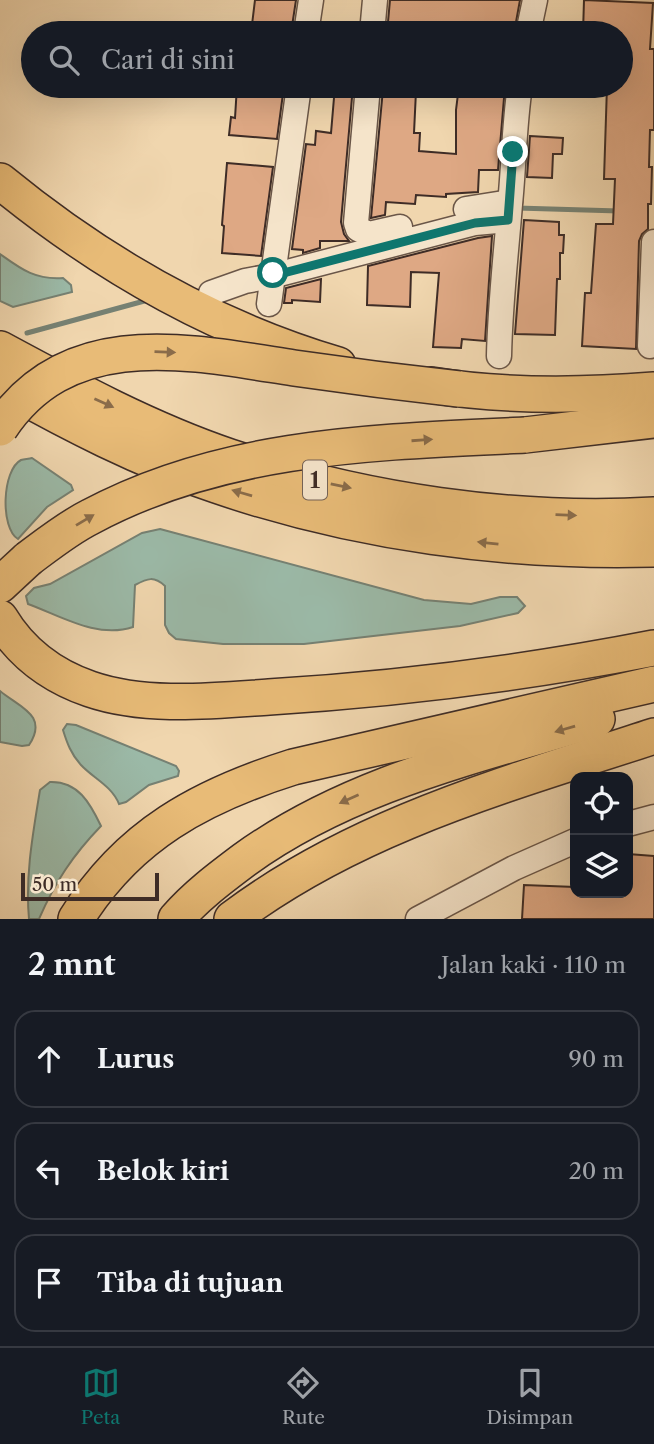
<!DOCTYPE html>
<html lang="id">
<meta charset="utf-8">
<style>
:root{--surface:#171b24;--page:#20242c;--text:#f1f3f6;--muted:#9ea1a6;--line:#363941;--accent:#0f766e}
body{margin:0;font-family:"Libre Caslon Text",serif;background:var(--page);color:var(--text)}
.controls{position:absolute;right:21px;bottom:21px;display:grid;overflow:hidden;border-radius:14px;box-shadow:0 7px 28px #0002}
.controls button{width:63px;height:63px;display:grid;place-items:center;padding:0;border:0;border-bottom:2px solid var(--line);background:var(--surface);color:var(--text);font:35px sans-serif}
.scale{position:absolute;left:21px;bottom:18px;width:138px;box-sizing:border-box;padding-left:7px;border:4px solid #3e2c26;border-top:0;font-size:19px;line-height:24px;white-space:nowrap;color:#3e2c26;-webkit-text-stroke:5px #f5e4ca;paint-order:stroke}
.stop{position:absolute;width:21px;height:21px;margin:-16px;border:5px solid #0f766e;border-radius:50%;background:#fff}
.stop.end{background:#0f766e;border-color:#fff;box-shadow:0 2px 7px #0008}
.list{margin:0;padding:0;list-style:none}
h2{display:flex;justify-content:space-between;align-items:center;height:91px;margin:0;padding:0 28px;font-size:30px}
h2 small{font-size:23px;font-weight:400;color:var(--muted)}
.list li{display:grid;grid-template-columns:46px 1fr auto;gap:21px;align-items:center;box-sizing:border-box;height:98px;margin:0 14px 14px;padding:0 14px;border:2px solid var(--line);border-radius:21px}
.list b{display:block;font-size:26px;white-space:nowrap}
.list em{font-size:23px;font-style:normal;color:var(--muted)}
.icon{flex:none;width:38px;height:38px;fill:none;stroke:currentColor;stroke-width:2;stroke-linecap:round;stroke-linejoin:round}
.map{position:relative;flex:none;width:654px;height:919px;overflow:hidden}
.search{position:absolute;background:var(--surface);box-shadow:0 7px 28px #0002;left:21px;right:21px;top:21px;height:77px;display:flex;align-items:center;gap:18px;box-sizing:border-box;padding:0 24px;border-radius:38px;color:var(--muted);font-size:26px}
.sheet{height:427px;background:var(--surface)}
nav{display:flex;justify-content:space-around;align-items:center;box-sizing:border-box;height:98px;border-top:2px solid var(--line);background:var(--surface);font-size:19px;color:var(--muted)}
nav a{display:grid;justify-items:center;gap:4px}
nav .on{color:var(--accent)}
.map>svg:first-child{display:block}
.water{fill:#9bb9a7;stroke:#768173;stroke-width:2}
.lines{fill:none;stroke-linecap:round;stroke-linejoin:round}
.stream{stroke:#768173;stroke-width:5}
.building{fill:#dea884;stroke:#3e2c26;stroke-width:2}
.minor-casing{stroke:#6a5648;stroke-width:27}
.highway-casing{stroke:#3e2c26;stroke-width:38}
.minor{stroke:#f5e4ca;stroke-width:24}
.highway{stroke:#e8bb77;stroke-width:35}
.highway-bridge-casing{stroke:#3e2c26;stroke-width:38;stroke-linecap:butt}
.highway-bridge{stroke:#e8bb77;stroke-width:35}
.oneway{fill:#8a6c4a}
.route{stroke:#0f766e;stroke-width:9}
.labels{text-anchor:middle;stroke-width:7;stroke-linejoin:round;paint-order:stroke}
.shield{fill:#f5e4ca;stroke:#756357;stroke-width:2}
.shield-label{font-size:23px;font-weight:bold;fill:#3e2c26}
</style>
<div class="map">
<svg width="654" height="919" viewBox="0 0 654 919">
<rect width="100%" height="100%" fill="#f0d6ae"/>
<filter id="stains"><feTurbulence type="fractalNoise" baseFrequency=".00286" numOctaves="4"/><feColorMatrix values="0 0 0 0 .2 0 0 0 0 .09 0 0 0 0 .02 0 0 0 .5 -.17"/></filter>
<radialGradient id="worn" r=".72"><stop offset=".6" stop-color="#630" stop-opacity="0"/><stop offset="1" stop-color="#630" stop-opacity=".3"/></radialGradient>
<!-- water -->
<g class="water">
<path d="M0,254c21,15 35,26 63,24l8,7 1,7 -59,15 -13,-6z"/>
<path d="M32,458l39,27 2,5 -26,17 -29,32c-18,-11 -16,-69 3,-79 4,-1 8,-1 11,-2z"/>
<path d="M160,529l264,71 47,4 29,-7h17l8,9 -7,7 -58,13 -156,18h-81l-47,-5 -7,-6 -4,-8v-39c-11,-10 -17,-8 -30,-1l-2,42c-36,12 -72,-11 -105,-23l-2,-8 8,-8 16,-4 92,-51z"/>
<path d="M0,691c19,16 49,24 29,54l-7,1 -22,-4z"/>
<path d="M67,724l9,1 100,41 3,5 -1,5 -29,9 -23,17 -7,2c-7,-18 -26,-26 -38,-39 -10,-11 -14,-22 -18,-35z"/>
<path d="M50,782c28,-1 40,21 51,44 -28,29 -46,56 -62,93h-10c-4,-43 4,-86 11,-129z"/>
</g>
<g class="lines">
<!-- stream -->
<g class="stream">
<polyline points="517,208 619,211"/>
<polyline points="27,333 148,300"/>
</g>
</g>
<!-- building -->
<g class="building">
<polygon points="255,0 296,0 291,33 251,33"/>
<polygon points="390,0 520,0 514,33 387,33"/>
<polygon points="584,0 653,3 650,49 654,49 654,130 650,130 649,167 652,167 651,204 648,204 648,229 642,234 639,241 636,349 582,346 585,293 591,293 596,224 613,224 615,179 604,179 607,86 621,86 621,33 583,33"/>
<polygon points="237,86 284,86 277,139 229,135 231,117 235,118"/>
<polygon points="335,86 353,86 341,222 344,234 349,241 320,241 320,248 303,253 303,250 292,249 306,144 315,145 316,131 331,133"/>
<polygon points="459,86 505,86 498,170 479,170 478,192 446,194 446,197 416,195 415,204 386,202 385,215 371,218 383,89 416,91 414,133 420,133 419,151 456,154 456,110"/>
<polygon points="530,136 563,138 562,154 553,154 552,178 527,177"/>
<polygon points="227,163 273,167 261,256 222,253 224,226 222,225"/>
<polygon points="524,220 559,222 559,235 564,235 563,253 560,253 560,279 557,279 555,335 515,334"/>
<polygon points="492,236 485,341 462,339 461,348 433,347 439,273 411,272 410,307 367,305 368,266 478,238"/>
<polygon points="321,279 320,302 292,300 292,303 284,303 286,288"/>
<polygon points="628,854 654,856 654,919 522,919 524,885 575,887 575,893 628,893"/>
</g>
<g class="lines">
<!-- minor casing -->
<g class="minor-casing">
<g id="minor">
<polyline points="306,33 311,0"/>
<polyline points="372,33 375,0"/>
<polyline points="528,33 535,0"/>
<polyline points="368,86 356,223 358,229 369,234 400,227"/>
<polyline points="466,209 510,202"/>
<polyline points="211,293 245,281 272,276 475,223 508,220"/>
<polyline points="269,304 299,86"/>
<polyline points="650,346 654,242"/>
<path d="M499,356c1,-51 7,-101 11,-152 4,-39 4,-79 10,-118"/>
<polyline points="628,824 654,817"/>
<polyline points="418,919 514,868 575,841"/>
</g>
</g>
<!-- highway casing -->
<g class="highway-casing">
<g id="highway">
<path d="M0,181c100,82 213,147 338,184"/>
<path d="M0,349c74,40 150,81 230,108 135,44 282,66 424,58"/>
<path d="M0,384c69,39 141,76 216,101 140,48 291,68 438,64"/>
<path d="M431,385c74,12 148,11 223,5"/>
<polyline points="525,435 654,420"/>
<polyline points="0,585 28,559"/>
<path d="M0,618c21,35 52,58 90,71 55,19 121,12 179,8 130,-8 257,-24 385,-49"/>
<path d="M76,919c52,-84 125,-123 217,-152l361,-83"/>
<path d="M176,919c20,-23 44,-41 68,-59 105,-76 231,-104 353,-141"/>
<path d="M232,919c124,-94 276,-135 422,-183"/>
</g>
</g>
<!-- minor -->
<use href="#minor" class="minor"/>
<!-- highway -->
<use href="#highway" class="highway"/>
<!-- highway-bridge casing -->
<g class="highway-bridge-casing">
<g id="highway-bridge">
<path d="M0,428c69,-104 190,-76 294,-60 55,8 110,15 165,21"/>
<path d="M28,559c20,-15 40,-31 62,-42 134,-72 286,-75 435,-82"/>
</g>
</g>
<!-- highway-bridge -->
<use href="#highway-bridge" class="highway-bridge"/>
</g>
<!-- one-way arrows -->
<defs><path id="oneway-solid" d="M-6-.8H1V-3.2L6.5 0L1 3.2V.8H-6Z" transform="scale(1.75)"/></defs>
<g class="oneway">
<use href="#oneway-solid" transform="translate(165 352) rotate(2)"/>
<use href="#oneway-solid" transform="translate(104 403) rotate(24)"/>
<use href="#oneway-solid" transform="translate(422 440) rotate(-4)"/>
<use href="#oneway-solid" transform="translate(341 486) rotate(12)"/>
<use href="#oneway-solid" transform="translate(242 493) rotate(-164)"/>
<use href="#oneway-solid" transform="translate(566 515) rotate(2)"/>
<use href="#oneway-solid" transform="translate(85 520) rotate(-31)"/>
<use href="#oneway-solid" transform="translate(488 543) rotate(-174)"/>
<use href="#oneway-solid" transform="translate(565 729) rotate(164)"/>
<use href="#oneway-solid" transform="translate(349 799) rotate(156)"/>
</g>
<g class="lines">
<!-- route -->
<polyline class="route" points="273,273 272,276 475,223 508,220 513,152"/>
</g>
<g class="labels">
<!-- shield labels -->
<rect class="shield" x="303" y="460.5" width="24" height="39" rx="5"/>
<g class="shield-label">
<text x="315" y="488">1</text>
</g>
</g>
<rect width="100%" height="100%" filter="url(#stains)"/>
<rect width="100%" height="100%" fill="url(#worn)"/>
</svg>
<div class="controls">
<button><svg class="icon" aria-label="locate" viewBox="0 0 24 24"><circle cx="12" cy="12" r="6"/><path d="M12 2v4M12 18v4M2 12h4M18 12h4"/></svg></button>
<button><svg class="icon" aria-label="layers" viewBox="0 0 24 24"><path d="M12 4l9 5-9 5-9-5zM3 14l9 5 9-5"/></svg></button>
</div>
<div class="scale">50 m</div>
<div class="stop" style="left:273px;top:273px"></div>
<div class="stop end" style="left:513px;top:152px"></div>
<div class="search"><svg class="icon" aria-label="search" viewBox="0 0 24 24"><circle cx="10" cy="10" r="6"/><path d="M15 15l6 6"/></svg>Cari di sini</div>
</div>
<section class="sheet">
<h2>2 mnt<small>Jalan kaki · 110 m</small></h2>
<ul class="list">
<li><svg class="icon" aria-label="ahead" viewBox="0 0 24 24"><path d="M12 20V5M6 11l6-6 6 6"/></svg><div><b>Lurus</b></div><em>90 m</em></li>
<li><svg class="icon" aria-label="left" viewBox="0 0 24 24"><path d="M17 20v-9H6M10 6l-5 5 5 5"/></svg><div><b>Belok kiri</b></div><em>20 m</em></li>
<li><svg class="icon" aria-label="arrive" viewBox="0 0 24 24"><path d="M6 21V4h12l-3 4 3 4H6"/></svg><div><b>Tiba di tujuan</b></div></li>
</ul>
</section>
<nav>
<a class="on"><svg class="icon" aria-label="map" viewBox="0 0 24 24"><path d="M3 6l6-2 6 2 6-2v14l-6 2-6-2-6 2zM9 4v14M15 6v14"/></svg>Peta</a>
<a><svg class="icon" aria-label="directions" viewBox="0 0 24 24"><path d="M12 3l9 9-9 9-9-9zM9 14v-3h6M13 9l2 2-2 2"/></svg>Rute</a>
<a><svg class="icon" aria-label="saved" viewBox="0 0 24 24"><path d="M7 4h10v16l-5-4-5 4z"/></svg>Disimpan</a>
</nav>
